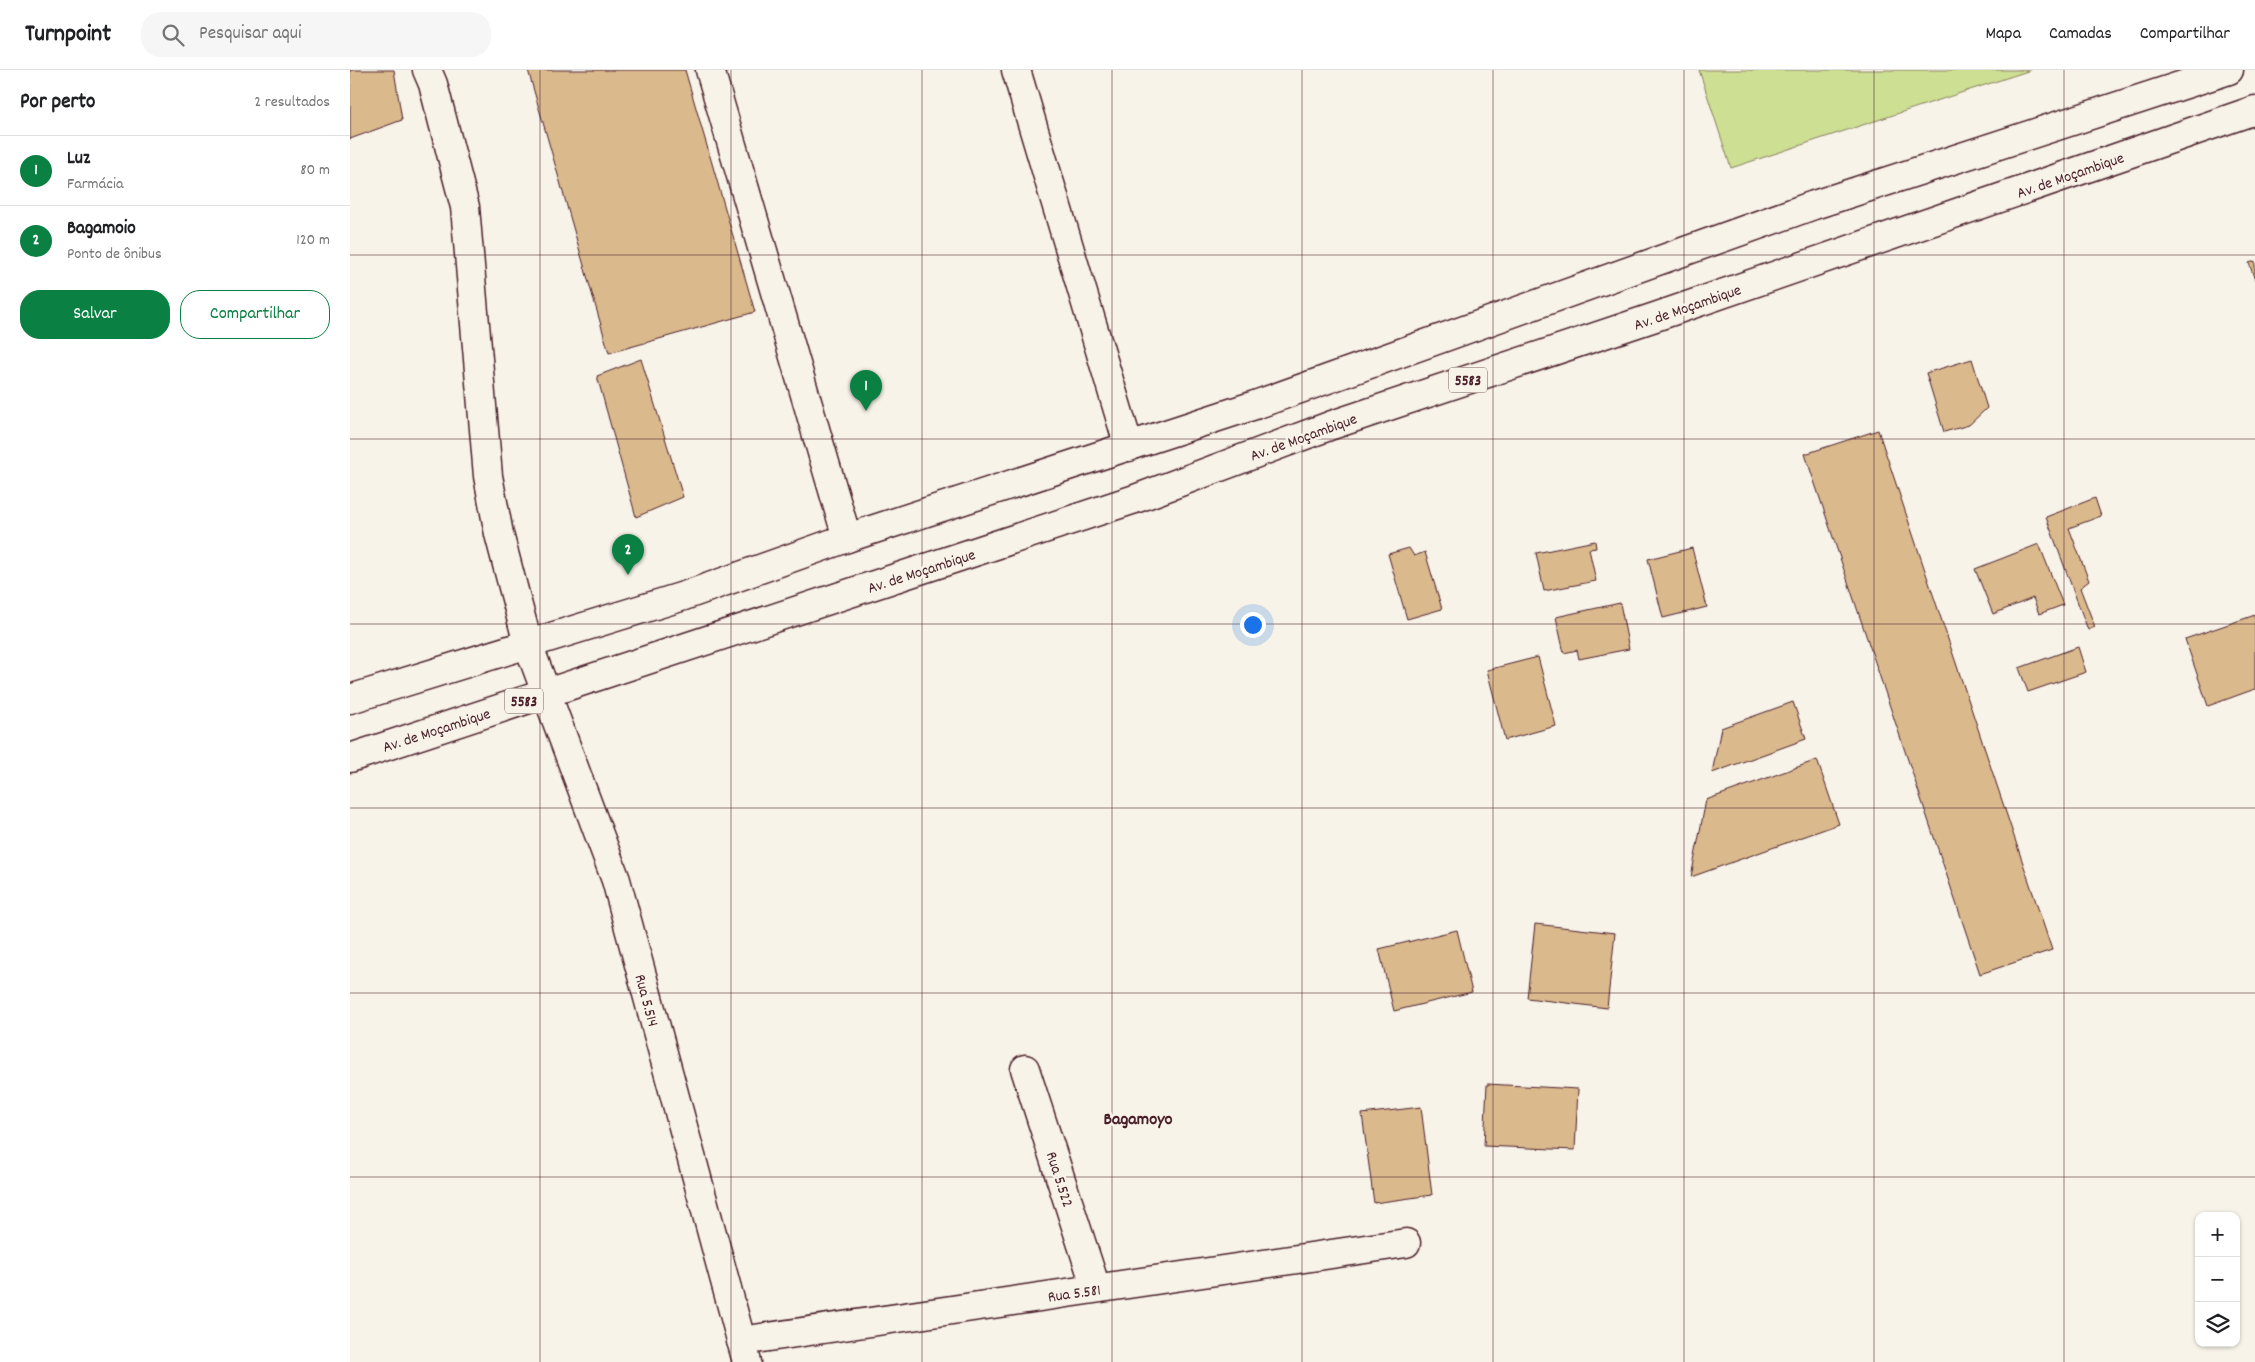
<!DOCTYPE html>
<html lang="pt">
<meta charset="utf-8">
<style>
:root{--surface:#fff;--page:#f6f6f6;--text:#202124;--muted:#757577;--line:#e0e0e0;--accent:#0b8043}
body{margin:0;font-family:Dekko,sans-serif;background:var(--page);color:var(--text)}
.controls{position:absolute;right:15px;bottom:15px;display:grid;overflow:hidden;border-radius:10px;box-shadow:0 1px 4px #0004}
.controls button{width:45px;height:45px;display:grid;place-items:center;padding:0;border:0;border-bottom:1px solid var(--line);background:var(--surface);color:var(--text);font:25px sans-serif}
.you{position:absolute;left:902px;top:554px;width:18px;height:18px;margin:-12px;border:4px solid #fff;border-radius:50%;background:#1a73e8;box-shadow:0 0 0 8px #1a73e833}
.badge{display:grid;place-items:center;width:32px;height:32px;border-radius:50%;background:var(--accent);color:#fff;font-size:16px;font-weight:700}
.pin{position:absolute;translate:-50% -41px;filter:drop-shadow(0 1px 2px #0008)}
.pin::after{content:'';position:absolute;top:26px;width:18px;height:15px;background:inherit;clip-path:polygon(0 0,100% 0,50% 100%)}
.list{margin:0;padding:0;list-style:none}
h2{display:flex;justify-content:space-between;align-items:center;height:65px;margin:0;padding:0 20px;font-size:21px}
h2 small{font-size:16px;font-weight:400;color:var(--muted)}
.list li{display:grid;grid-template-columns:32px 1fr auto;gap:15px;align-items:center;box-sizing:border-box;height:70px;padding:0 20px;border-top:1px solid var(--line)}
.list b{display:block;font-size:19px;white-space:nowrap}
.list p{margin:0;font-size:16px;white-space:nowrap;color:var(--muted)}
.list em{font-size:16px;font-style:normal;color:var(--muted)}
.actions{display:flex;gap:10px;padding:15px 20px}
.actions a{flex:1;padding:11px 0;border:1px solid var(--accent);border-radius:20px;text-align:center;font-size:18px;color:var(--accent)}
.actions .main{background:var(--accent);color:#fff}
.icon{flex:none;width:28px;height:28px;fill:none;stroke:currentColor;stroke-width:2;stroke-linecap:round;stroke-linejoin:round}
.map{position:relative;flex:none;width:1905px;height:1292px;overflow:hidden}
header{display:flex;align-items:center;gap:30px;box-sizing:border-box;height:70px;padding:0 25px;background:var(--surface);border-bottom:1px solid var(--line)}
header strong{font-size:24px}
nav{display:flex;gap:28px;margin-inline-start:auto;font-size:18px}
.search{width:350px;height:45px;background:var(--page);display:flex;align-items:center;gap:12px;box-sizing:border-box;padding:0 18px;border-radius:20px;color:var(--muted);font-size:19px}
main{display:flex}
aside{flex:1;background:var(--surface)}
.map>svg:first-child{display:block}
.green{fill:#ccdf93;stroke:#8b7f5f}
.building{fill:#dab98d;stroke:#4a1f2b}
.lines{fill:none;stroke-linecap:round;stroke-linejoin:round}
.street-casing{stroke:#4a1f2b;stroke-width:31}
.highway-casing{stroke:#4a1f2b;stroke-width:31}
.street{stroke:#f7f3e8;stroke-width:28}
.highway{stroke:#f7f3e8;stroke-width:28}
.grid{fill:none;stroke:#4a1f2b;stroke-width:1;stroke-opacity:0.55}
.labels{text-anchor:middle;stroke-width:5;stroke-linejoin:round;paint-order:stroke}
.shield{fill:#f7f3e8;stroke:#7e5f64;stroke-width:1}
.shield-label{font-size:15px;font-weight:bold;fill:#4a1f2b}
.street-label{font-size:16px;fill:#4a1f2b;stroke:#f7f3e8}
.neighbourhood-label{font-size:18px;font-weight:bold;fill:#4a1f2b;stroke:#f7f3e8}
</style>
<header>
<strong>Turnpoint</strong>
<div class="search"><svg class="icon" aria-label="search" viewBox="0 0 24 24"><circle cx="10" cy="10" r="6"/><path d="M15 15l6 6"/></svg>Pesquisar aqui</div>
<nav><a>Mapa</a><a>Camadas</a><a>Compartilhar</a></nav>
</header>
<main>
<aside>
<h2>Por perto<small>2 resultados</small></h2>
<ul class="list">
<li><span class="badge">1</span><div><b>Luz</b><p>Farmácia</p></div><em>80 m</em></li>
<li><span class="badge">2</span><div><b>Bagamoio</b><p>Ponto de ônibus</p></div><em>120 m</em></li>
</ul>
<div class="actions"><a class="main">Salvar</a><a>Compartilhar</a></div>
</aside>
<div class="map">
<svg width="1905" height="1292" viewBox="0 0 1905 1292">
<rect width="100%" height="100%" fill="#f7f3e8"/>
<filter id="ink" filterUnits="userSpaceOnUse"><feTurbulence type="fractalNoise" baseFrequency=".02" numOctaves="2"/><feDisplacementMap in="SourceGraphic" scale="10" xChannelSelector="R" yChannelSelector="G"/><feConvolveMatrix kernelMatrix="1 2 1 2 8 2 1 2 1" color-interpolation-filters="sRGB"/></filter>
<g filter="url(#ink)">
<!-- green -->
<polygon class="green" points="1349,0 1681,0 1381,98"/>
<!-- building -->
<g class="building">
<polygon points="0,0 44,0 52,50 0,69"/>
<polygon points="178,0 335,0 405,242 259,283"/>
<polygon points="1905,191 1905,210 1899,193"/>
<polygon points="291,289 333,427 286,447 247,306"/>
<polygon points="1622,289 1637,338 1619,355 1594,362 1576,303"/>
<polygon points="1528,360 1702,880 1630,904 1455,384"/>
<polygon points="1745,428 1751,446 1719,458 1739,511 1730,518 1745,557 1738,560 1696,447"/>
<polygon points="1245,471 1246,478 1239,479 1246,511 1194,521 1186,483"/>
<polygon points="1689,474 1713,535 1689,544 1683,528 1643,544 1625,499"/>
<polygon points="1059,478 1064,486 1075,482 1092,539 1057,549 1038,484"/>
<polygon points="1342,478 1357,537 1313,548 1298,489"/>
<polygon points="1270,533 1279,579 1229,589 1227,580 1214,583 1206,547"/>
<polygon points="1905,545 1905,619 1858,636 1835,569"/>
<polygon points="1728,577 1736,602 1678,622 1669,598"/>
<polygon points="1188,587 1206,656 1155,670 1137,600"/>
<polygon points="1443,632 1456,669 1362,703 1371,658"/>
<polygon points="1467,690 1489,754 1341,807 1356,730"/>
<polygon points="1185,854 1265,863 1257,938 1177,928"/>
<polygon points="1107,860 1122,922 1044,941 1029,879"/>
<polygon points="1137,1014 1228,1019 1225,1080 1134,1076"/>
<polygon points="1071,1037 1082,1125 1024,1133 1012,1044"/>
</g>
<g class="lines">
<!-- street casing -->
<g class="street-casing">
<g id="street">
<polyline points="77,0 83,14 115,137 138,406 149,464 178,574 266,810 397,1292"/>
<polyline points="360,0 497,468"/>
<polyline points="666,0 779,377"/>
<polyline points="675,999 746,1218"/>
<polyline points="391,1271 1056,1173"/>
</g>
</g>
<!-- highway casing -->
<g class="highway-casing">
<g id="highway">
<polyline points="0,629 334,526 497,468 905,335 1464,135 1879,0"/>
<polyline points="0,688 785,429 982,355 1308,246 1905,40"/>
</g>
</g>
<!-- street -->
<use href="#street" class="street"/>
<!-- highway -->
<use href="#highway" class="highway"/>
</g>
</g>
<!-- grid -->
<path class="grid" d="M190,0v1292M381,0v1292M572,0v1292M762,0v1292M952,0v1292M1143,0v1292M1334,0v1292M1524,0v1292M1714,0v1292M0,185h1905M0,369h1905M0,554h1905M0,738h1905M0,923h1905M0,1107h1905"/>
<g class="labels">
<!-- shield labels -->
<g class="shield">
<rect x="1099" y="297.5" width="38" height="25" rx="4"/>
<rect x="155" y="618.5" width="38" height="25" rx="4"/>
</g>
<g class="shield-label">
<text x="1118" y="315">5583</text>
<text x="174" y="636">5583</text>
</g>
<!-- street labels -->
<g class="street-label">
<text transform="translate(1720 104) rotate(-19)" y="6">Av. de Moçambique</text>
<text transform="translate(1337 236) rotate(-19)" y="6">Av. de Moçambique</text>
<text transform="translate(953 366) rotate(-20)" y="6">Av. de Moçambique</text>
<text transform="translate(571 500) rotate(-18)" y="6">Av. de Moçambique</text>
<text transform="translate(86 659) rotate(-18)" y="6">Av. de Moçambique</text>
<text transform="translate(298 930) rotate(75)" y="6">Rua 5.514</text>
<text transform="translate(711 1109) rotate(72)" y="6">Rua 5.522</text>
<text transform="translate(724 1222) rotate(-8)" y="6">Rua 5.581</text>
</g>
<!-- neighbourhood labels -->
<g class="neighbourhood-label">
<text x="788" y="1054">Bagamoyo</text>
</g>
</g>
</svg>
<div class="controls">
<button>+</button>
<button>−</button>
<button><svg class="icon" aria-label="layers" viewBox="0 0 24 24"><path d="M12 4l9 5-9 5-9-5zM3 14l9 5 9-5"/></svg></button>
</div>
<div class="you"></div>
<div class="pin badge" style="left:516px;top:341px">1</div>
<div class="pin badge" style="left:278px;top:505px">2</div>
</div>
</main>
